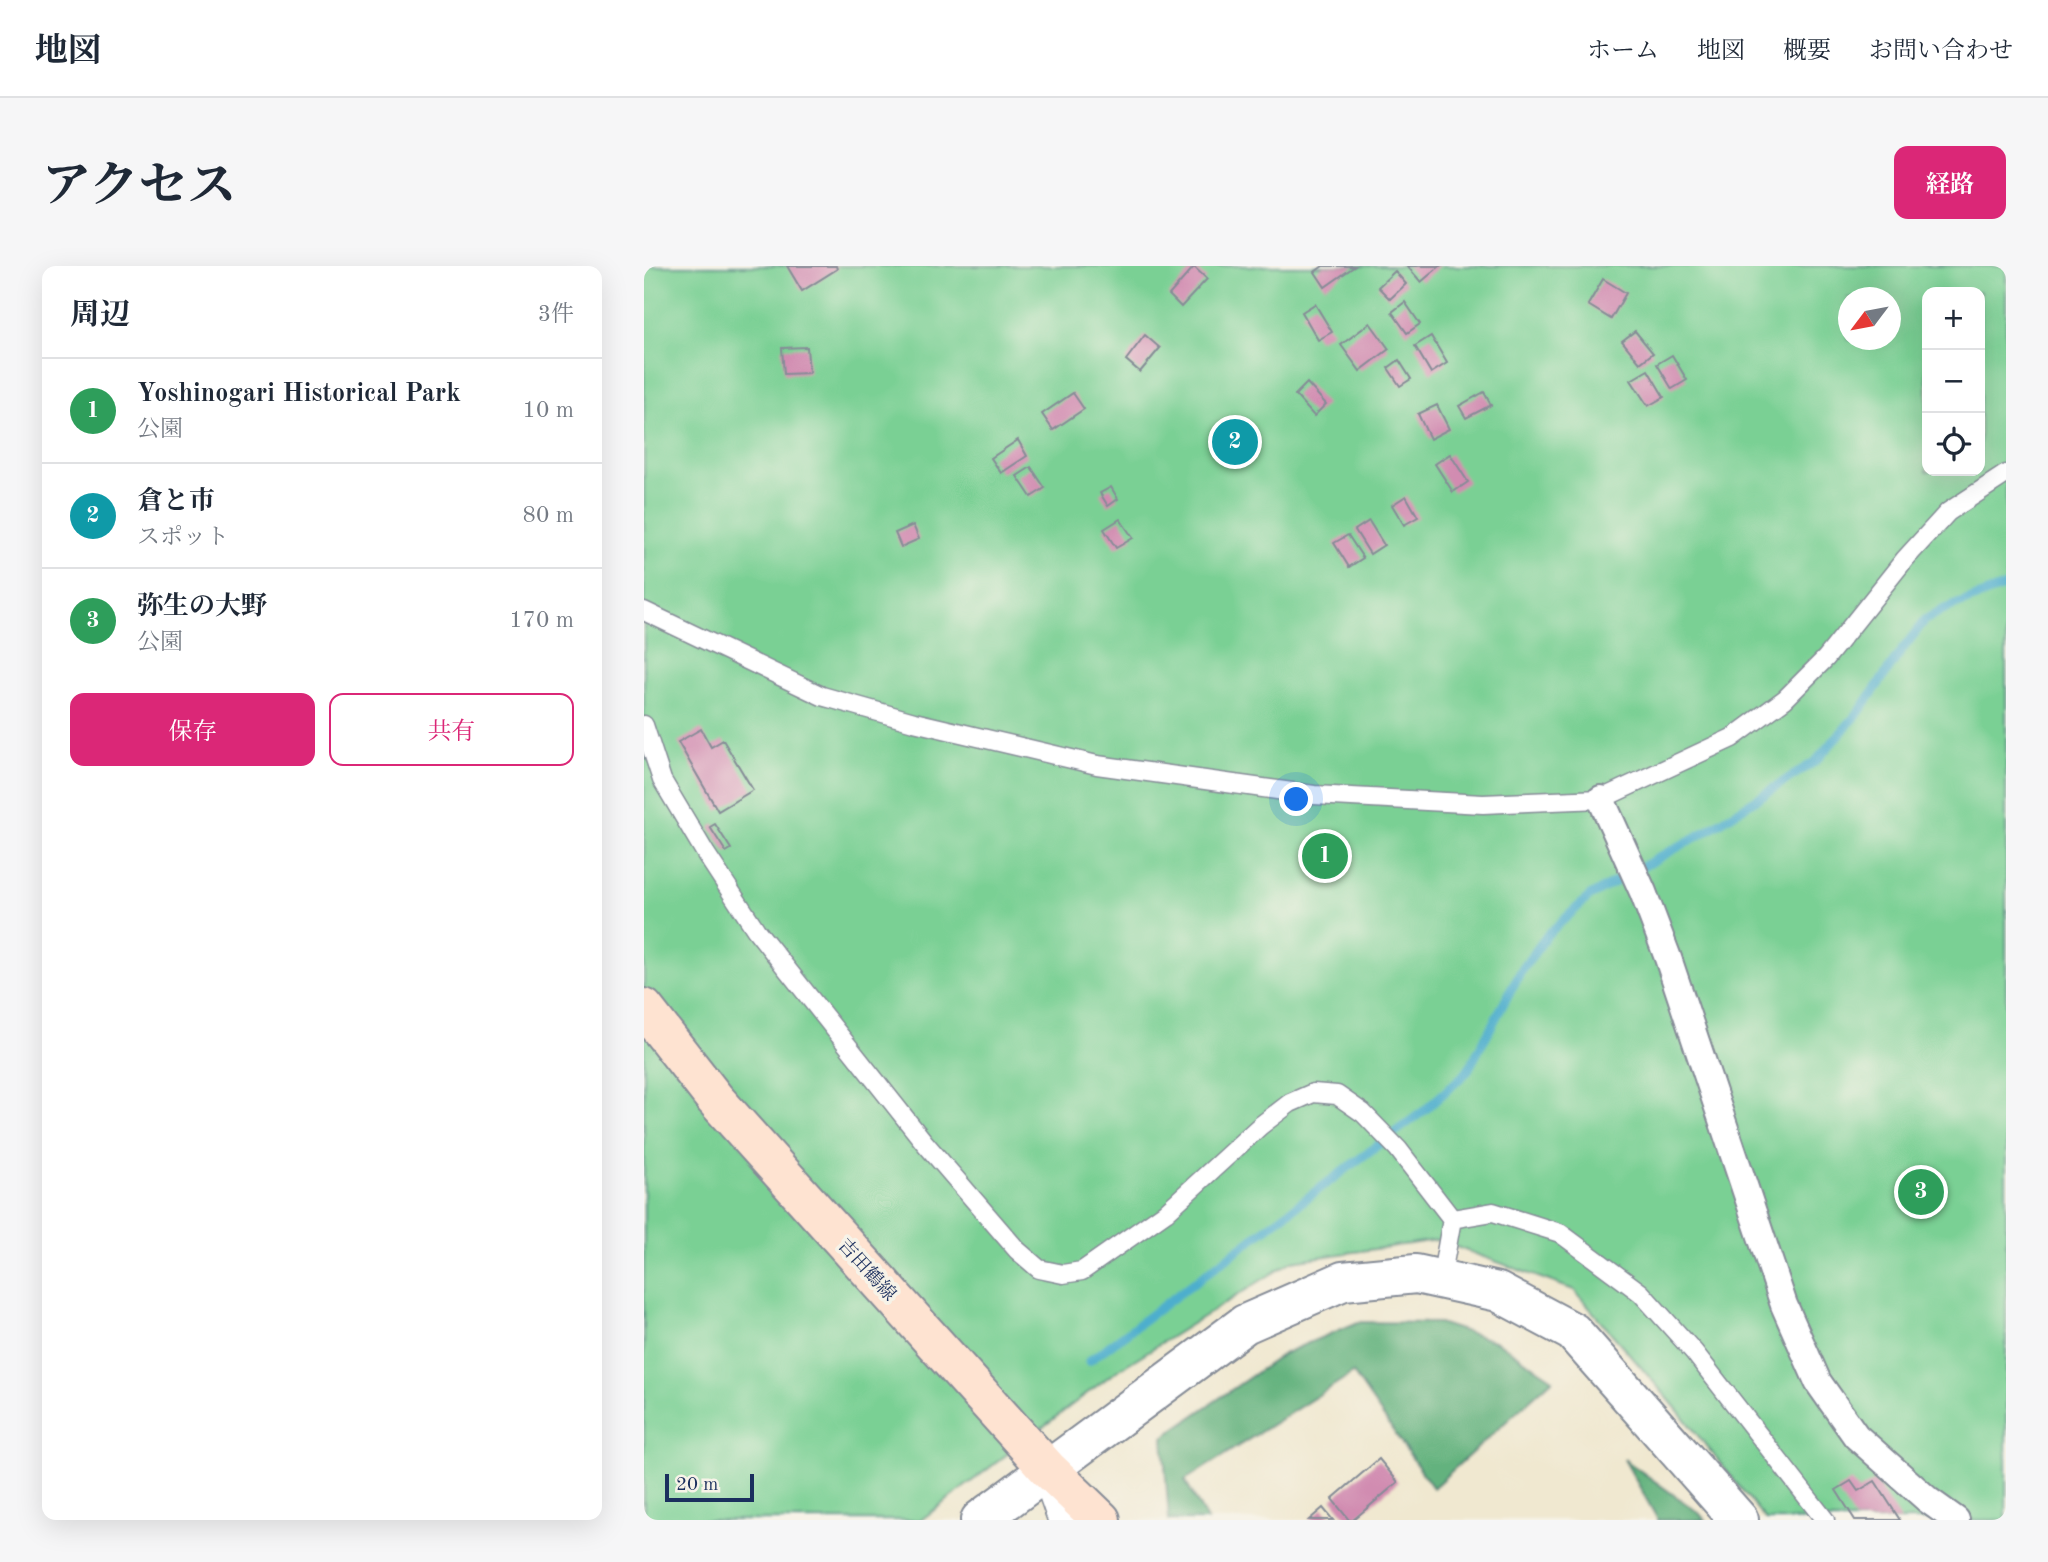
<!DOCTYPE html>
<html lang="ja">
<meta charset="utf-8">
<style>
:root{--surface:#fff;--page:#f6f6f7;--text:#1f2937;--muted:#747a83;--line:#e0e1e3;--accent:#db2777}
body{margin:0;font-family:"Old Standard TT","Noto Serif JP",serif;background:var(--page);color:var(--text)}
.controls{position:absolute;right:21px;top:21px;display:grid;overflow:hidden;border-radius:14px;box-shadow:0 7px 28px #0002}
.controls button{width:63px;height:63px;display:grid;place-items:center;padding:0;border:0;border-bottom:2px solid var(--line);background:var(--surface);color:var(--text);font:35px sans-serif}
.compass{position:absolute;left:1194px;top:21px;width:63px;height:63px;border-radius:50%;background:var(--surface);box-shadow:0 7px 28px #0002;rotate:238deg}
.scale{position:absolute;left:21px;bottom:18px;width:89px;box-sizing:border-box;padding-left:7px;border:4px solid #1b2f5e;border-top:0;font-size:19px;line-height:24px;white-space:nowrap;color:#1b2f5e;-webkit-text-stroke:5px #f7f3e8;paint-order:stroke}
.you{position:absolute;left:653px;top:534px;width:24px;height:24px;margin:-18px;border:5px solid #fff;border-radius:50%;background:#1a73e8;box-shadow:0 0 0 10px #1a73e833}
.badge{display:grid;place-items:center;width:46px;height:46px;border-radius:50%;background:var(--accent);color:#fff;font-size:23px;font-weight:700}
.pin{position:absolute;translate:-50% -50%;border:4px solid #fff;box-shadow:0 2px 7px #0006}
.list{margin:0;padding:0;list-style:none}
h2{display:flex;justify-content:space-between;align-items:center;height:91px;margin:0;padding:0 28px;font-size:30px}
h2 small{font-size:23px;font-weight:400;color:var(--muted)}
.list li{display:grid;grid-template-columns:46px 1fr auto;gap:21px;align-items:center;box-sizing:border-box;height:105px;padding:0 28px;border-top:2px solid var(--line)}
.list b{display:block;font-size:26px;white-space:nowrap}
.list p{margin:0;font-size:23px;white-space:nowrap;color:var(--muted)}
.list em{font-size:23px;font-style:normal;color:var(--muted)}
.actions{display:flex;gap:14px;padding:21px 28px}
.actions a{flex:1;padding:16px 0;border:2px solid var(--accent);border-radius:14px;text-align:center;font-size:24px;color:var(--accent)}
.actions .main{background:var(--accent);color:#fff}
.icon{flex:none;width:38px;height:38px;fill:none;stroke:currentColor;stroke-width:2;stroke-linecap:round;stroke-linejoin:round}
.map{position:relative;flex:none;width:1362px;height:1254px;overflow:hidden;border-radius:14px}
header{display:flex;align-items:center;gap:42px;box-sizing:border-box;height:98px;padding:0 35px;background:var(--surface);border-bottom:2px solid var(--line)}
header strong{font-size:33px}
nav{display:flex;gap:38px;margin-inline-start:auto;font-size:24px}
.intro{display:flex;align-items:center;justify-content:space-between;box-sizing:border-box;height:168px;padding:0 42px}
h1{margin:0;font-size:49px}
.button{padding:18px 32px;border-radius:14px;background:var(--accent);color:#fff;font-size:24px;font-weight:700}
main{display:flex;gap:42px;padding:0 42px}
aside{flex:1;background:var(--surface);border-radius:14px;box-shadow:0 7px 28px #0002}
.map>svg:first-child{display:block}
.green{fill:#7ad094;stroke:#4a8079;stroke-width:2;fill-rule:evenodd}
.forest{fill:#63b27e;stroke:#3f706e;stroke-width:2}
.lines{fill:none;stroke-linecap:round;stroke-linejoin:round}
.stream{stroke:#4eaecd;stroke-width:9}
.building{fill:#d18cb1}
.service-casing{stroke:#868c97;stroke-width:21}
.pedestrian-casing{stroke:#868c97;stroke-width:30}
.minor-casing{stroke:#868c97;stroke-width:38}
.tertiary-casing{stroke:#868c97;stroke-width:42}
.secondary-casing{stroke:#868c97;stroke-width:42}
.service{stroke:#fff;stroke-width:18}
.pedestrian{stroke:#fff;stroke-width:26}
.minor{stroke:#fff;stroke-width:35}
.tertiary{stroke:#fff;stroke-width:38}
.secondary{stroke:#fee3d1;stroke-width:38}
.labels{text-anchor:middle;stroke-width:7;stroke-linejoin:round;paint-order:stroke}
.street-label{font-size:19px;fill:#1b2f5e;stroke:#f7f3e8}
</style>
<header>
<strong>地図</strong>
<nav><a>ホーム</a><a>地図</a><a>概要</a><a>お問い合わせ</a></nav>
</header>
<div class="intro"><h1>アクセス</h1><a class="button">経路</a></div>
<main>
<aside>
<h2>周辺<small>3件</small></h2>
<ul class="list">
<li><span class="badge" style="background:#2e9e5b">1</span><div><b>Yoshinogari Historical Park</b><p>公園</p></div><em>10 m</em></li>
<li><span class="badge" style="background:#0f9aa8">2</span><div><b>倉と市</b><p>スポット</p></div><em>80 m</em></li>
<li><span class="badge" style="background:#2e9e5b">3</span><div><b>弥生の大野</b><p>公園</p></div><em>170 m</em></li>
</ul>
<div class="actions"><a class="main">保存</a><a>共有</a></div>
</aside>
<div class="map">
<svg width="1362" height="1254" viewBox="0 0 1362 1254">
<rect width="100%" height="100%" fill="#f7f3e8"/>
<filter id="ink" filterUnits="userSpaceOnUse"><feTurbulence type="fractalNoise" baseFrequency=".0143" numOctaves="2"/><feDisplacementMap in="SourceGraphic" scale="14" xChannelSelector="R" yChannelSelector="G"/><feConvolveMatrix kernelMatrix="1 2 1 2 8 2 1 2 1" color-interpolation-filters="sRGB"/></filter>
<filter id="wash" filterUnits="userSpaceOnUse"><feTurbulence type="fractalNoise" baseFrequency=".00686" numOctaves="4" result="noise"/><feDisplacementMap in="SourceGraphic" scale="28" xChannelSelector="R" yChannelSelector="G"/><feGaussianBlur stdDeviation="1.57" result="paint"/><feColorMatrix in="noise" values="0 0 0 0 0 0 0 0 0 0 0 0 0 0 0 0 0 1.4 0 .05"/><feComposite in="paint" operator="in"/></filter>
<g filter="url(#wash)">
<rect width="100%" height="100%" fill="#f0e8d0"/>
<!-- green -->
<path class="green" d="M0,0h1362v1254h-240l-95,-118 -97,-112 -137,-50 -145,21 -177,111 -194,148h-277zM1283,26h53v179h-53zM1204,32h42v42h-42z"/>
<!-- forest -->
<g class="forest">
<polygon points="714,1056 795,1057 853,1076 909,1113 789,1222 709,1107 541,1214 563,1254 525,1254 519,1171 641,1087"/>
<polygon points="980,1193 1055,1247 1061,1254 1014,1254"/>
</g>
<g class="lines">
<!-- stream -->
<polyline class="stream" points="445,1095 781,844 823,806 877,705 904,668 946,630 1061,566 1172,495 1216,445 1258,384 1281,354 1298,344 1362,320"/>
</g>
<g id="blocks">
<!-- building -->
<g class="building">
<polygon points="143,0 192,0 193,3 158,25"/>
<polygon points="679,0 711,0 681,21 671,6"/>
<polygon points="763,0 796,0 777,16"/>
<polygon points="550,1 563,13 537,41 525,29"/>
<polygon points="751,5 762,18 746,33 734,21"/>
<polygon points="959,13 982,27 967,53 944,39"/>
<polygon points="761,36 776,58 763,67 748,46"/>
<polygon points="671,38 688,66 674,74 658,46"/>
<polygon points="726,57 745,83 716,105 697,79"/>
<polygon points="991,65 1009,87 996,97 978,75"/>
<polygon points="501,69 516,82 496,106 482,94"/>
<polygon points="787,70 803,97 787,107 771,80"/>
<polygon points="163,81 165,107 140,108 138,82"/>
<polygon points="1028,89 1043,114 1028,123 1013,98"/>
<polygon points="755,94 767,113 756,120 744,102"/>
<polygon points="1004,104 1020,131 1004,140 987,114"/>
<polygon points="663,117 682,138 670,150 651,129"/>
<polygon points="840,126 847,139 822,152 815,140"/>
<polygon points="429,127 440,143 409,164 398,148"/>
<polygon points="793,139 805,163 786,173 774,148"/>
<polygon points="374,174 383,190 357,207 347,192"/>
<polygon points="806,188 824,216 809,226 791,198"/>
<polygon points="387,201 401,222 387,231 373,210"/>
<polygon points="467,221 474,233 464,240 456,227"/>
<polygon points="762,230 774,251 760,259 748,239"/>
<polygon points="476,253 489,272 472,282 460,263"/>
<polygon points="725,255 740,279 726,288 711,264"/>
<polygon points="269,259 275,273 257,281 251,267"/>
<polygon points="704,269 719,292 705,301 690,277"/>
<polygon points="57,463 67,481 79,474 109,524 74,545 34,476"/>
<polygon points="71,558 87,583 82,586 66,561"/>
<polygon points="735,1193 754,1216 709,1254 705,1254 688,1233"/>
<polygon points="1207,1215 1214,1225 1231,1215 1256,1254 1211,1254 1192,1224"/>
<polygon points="679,1242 689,1254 665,1254"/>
</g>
</g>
</g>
<g filter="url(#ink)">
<use href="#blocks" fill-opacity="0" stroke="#868c97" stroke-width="2"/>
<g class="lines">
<!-- service casing -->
<g class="service-casing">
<g id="service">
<polyline points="0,345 178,430 270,456 453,499 670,529 839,538 957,533 1088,472 1141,433 1182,392 1261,293 1304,246 1362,208"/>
<polyline points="0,459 18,514 62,588 112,664 280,876 373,984 395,1003 419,1008 438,1005 522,946 616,860 646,837 669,827 693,829 719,847 754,883 808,953"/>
<polyline points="797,1014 808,953 849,946 916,967 997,1027 1050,1086 1181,1254"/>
</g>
</g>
<!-- pedestrian casing -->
<g class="pedestrian-casing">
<polyline id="pedestrian" points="957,533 999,626 1024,692 1140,1039 1174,1116 1212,1170 1284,1234 1312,1254"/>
</g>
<!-- minor casing -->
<g class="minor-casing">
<polyline id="minor" points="404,1203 422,1254"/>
</g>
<!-- tertiary casing -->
<g class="tertiary-casing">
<polyline id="tertiary" points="336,1254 601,1058 699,1015 772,1008 854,1026 929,1066 1095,1254"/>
</g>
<!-- secondary casing -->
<g class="secondary-casing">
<polyline id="secondary" points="0,742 71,833 404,1203 457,1254"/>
</g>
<!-- service -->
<use href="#service" class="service"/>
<!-- pedestrian -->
<use href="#pedestrian" class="pedestrian"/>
<!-- minor -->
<use href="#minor" class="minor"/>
<!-- tertiary -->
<use href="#tertiary" class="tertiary"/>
<!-- secondary -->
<use href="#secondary" class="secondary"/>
</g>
</g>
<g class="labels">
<!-- street labels -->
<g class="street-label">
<text transform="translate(224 1003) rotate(48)" y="7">吉田鶴線</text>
</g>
</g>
</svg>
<div class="controls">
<button>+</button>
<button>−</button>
<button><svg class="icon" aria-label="locate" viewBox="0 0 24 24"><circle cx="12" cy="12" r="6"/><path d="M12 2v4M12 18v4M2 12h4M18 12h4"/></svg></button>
</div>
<svg class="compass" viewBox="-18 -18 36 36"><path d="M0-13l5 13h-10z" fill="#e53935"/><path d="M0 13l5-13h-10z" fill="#747a83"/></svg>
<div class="scale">20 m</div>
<div class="you"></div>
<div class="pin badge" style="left:681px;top:590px;background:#2e9e5b">1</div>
<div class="pin badge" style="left:591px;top:176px;background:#0f9aa8">2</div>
<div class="pin badge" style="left:1277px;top:926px;background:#2e9e5b">3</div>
</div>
</main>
